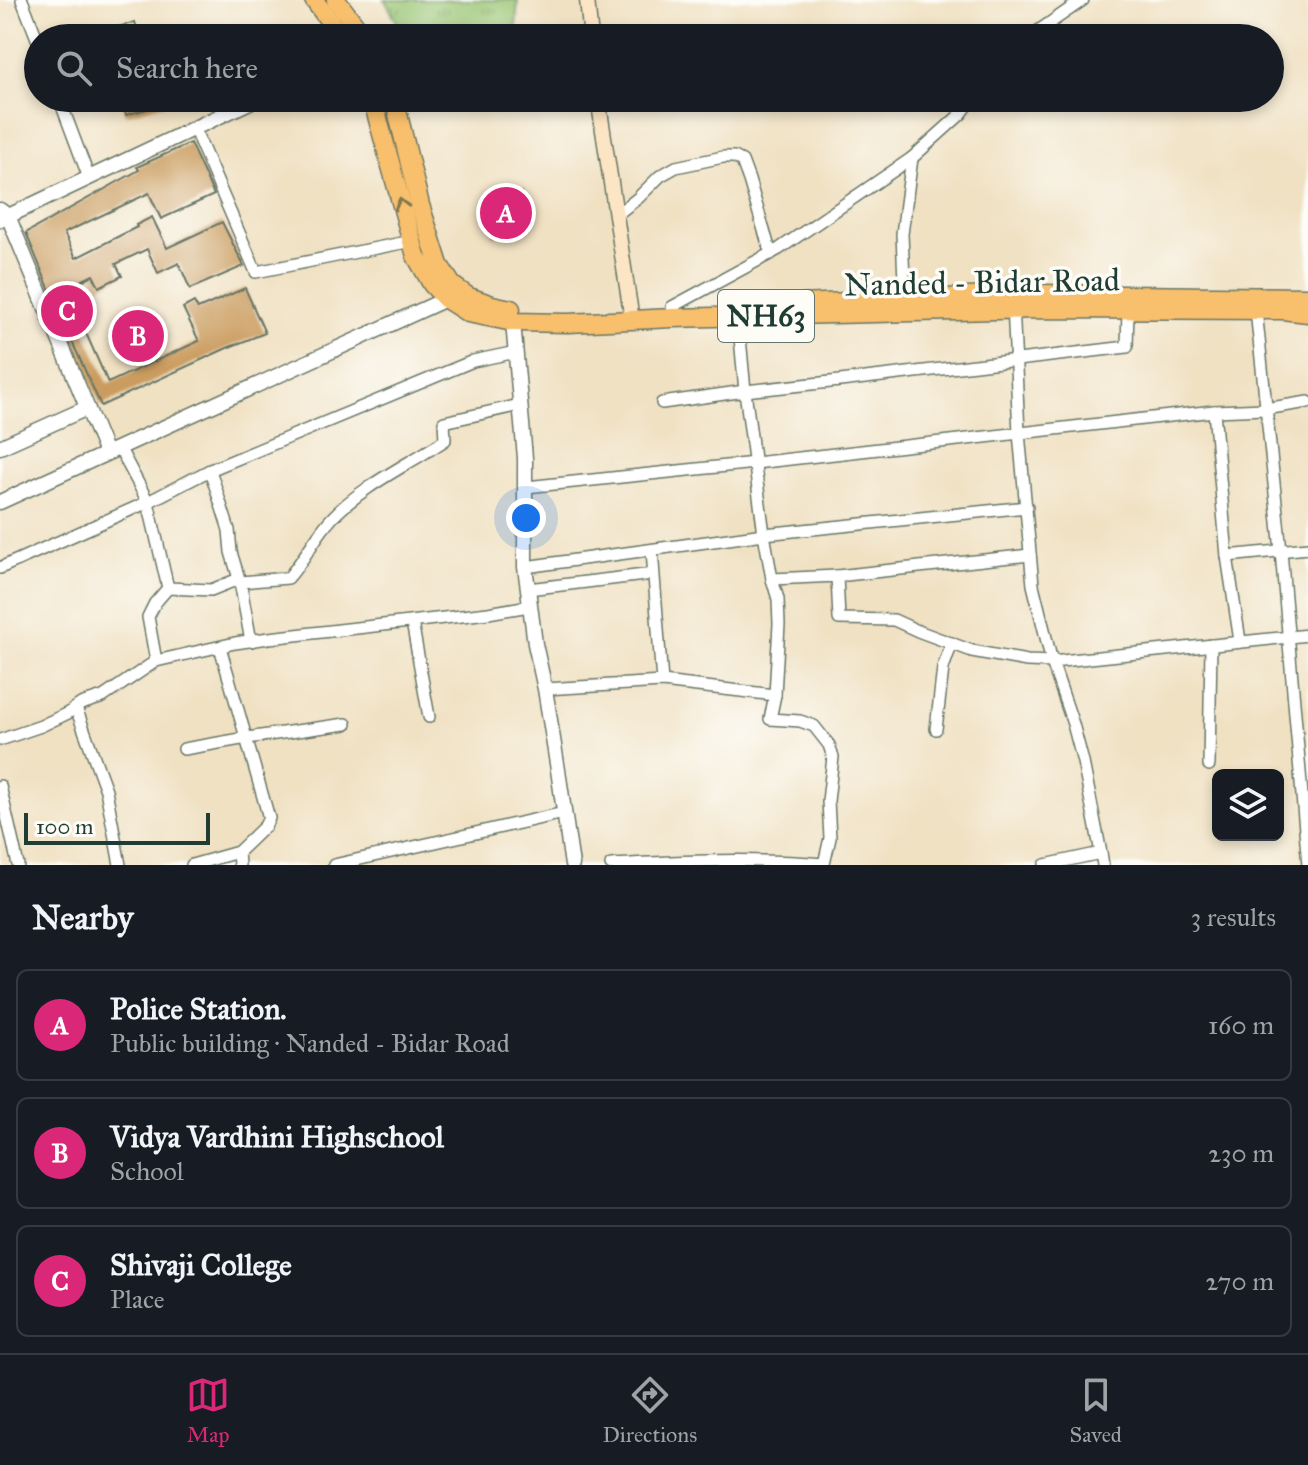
<!DOCTYPE html>
<meta charset="utf-8">
<style>
:root{--surface:#171b24;--page:#20242c;--text:#f1f3f6;--muted:#9ea1a6;--line:#363941;--accent:#db2777}
body{margin:0;font-family:"IM FELL Great Primer",serif;background:var(--page);color:var(--text)}
.controls{position:absolute;right:24px;bottom:24px;display:grid;overflow:hidden;border-radius:12px;box-shadow:0 4px 12px #0003}
.controls button{width:72px;height:72px;display:grid;place-items:center;padding:0;border:0;border-bottom:2px solid var(--line);background:var(--surface);color:var(--text);font:40px sans-serif}
.scale{position:absolute;left:24px;bottom:20px;width:186px;box-sizing:border-box;padding-left:8px;border:4px solid #1f3d34;border-top:0;font-size:22px;line-height:28px;white-space:nowrap;color:#1f3d34;-webkit-text-stroke:6px #fdfcf7;paint-order:stroke}
.you{position:absolute;left:526px;top:518px;width:28px;height:28px;margin:-20px;border:6px solid #fff;border-radius:50%;background:#1a73e8;box-shadow:0 0 0 12px #1a73e833}
.badge{display:grid;place-items:center;width:52px;height:52px;border-radius:50%;background:var(--accent);color:#fff;font-size:26px;font-weight:700}
.pin{position:absolute;translate:-50% -50%;border:4px solid #fff;box-shadow:0 2px 8px #0006}
.list{margin:0;padding:0;list-style:none}
h2{display:flex;justify-content:space-between;align-items:center;height:104px;margin:0;padding:0 32px;font-size:34px}
h2 small{font-size:26px;font-weight:400;color:var(--muted)}
.list li{display:grid;grid-template-columns:52px 1fr auto;gap:24px;align-items:center;box-sizing:border-box;height:112px;margin:0 16px 16px;padding:0 16px;border:2px solid var(--line);border-radius:12px}
.list b{display:block;font-size:30px;white-space:nowrap}
.list p{margin:0;font-size:26px;white-space:nowrap;color:var(--muted)}
.list em{font-size:26px;font-style:normal;color:var(--muted)}
.icon{flex:none;width:44px;height:44px;fill:none;stroke:currentColor;stroke-width:2;stroke-linecap:round;stroke-linejoin:round}
.map{position:relative;flex:none;width:1308px;height:865px;overflow:hidden}
.search{position:absolute;background:var(--surface);box-shadow:0 4px 12px #0003;left:24px;right:24px;top:24px;height:88px;display:flex;align-items:center;gap:20px;box-sizing:border-box;padding:0 28px;border-radius:44px;color:var(--muted);font-size:30px}
.sheet{height:488px;background:var(--surface)}
nav{display:flex;justify-content:space-around;align-items:center;box-sizing:border-box;height:112px;border-top:2px solid var(--line);background:var(--surface);font-size:22px;color:var(--muted)}
nav a{display:grid;justify-items:center;gap:4px}
nav .on{color:var(--accent)}
.map>svg:first-child{display:block}
.grass{fill:url(#grass-tufts);stroke:#5c8153;stroke-width:2}
.building{fill:#ca9c5e}
.lines{fill:none;stroke-linecap:round;stroke-linejoin:round}
.minor-casing{stroke:#687666;stroke-width:14}
.tertiary-casing{stroke:#687666;stroke-width:17}
.secondary-casing{stroke:#687666;stroke-width:17}
.trunk-casing{stroke:#687666;stroke-width:21}
.minor{stroke:#fff;stroke-width:11}
.tertiary{stroke:#fff;stroke-width:14}
.secondary{stroke:#fce5c4;stroke-width:14}
.trunk{stroke:#f8bf6c;stroke-width:18}
.oneway{stroke:#81784d}
.labels{text-anchor:middle;stroke-width:7;stroke-linejoin:round;paint-order:stroke}
.shield{fill:#fdfcf7;stroke:#62766e;stroke-width:2}
.shield-label{font-size:30px;font-weight:bold;fill:#1f3d34}
.street-label{font-size:32px;fill:#1f3d34;stroke:#fdfcf7}
</style>
<div class="map">
<svg width="1308" height="865" viewBox="0 0 1308 865">
<defs>
<pattern id="grass-tufts" width="24" height="20" patternUnits="userSpaceOnUse" patternTransform="scale(2)"><rect width="24" height="20" fill="#98c572"/><path d="M3 7l-1-3M5 7V3M7 7l1-3M15 17l-1-3M17 17v-4M19 17l1-3" fill="none" stroke="#7ba15e"/></pattern>
</defs>
<rect width="100%" height="100%" fill="#fdfcf7"/>
<filter id="ink" filterUnits="userSpaceOnUse"><feTurbulence type="fractalNoise" baseFrequency=".0125" numOctaves="2"/><feDisplacementMap in="SourceGraphic" scale="16" xChannelSelector="R" yChannelSelector="G"/><feConvolveMatrix kernelMatrix="1 2 1 2 8 2 1 2 1" color-interpolation-filters="sRGB"/></filter>
<filter id="wash" filterUnits="userSpaceOnUse"><feTurbulence type="fractalNoise" baseFrequency=".006" numOctaves="4" result="noise"/><feDisplacementMap in="SourceGraphic" scale="32" xChannelSelector="R" yChannelSelector="G"/><feGaussianBlur stdDeviation="1.8" result="paint"/><feColorMatrix in="noise" values="0 0 0 0 0 0 0 0 0 0 0 0 0 0 0 0 0 1.4 0 .05"/><feComposite in="paint" operator="in"/></filter>
<g filter="url(#wash)">
<rect width="100%" height="100%" fill="#f0e1c3"/>
<!-- grass -->
<polygon class="grass" points="385,0 518,0 515,38 409,38 402,31"/>
<g id="blocks">
<!-- building -->
<g class="building">
<polygon points="135,22 140,38 92,38 91,35"/>
<polygon points="129,98 175,98 175,101 126,115 122,102 129,100"/>
<polygon points="190,143 214,195 161,219 149,193 64,233 76,258 137,227 136,225 152,217 167,248 222,222 244,266 190,289 179,263 158,273 147,249 116,264 122,276 99,287 93,275 66,288 108,383 199,341 183,308 194,302 198,309 245,288 265,333 227,348 101,406 61,317 26,233 139,170 137,167"/>
<polygon points="521,192 529,223 494,236 484,203"/>
</g>
</g>
</g>
<g filter="url(#ink)">
<use href="#blocks" fill-opacity="0" stroke="#687666" stroke-width="2"/>
<g class="lines">
<!-- minor casing -->
<g class="minor-casing">
<g id="minor">
<polyline points="22,0 38,41"/>
<polyline points="1028,38 1083,0"/>
<polyline points="59,98 89,178"/>
<polyline points="194,128 256,272 412,241"/>
<polyline points="616,215 638,198 660,176 676,167 723,157 734,157 742,161 749,180 771,254"/>
<polyline points="905,304 902,234 912,158"/>
<polyline points="1013,304 1019,433 1033,585 1052,662 1073,724 1083,762 1101,853 1045,865"/>
<polyline points="672,307 779,249 912,158 961,114 973,98"/>
<polyline points="1256,310 1281,551 1308,865"/>
<polyline points="738,317 745,391 840,381 1127,347 1128,308"/>
<polyline points="662,403 745,391 764,534 1027,507"/>
<polyline points="1214,411 1227,556 1240,641"/>
<polyline points="119,447 148,502 168,588"/>
<polyline points="526,487 755,463 1214,411 1265,409 1308,402"/>
<polyline points="652,550 662,682"/>
<polyline points="1227,556 1308,548"/>
<polyline points="525,567 764,534 772,579 837,576 839,619 894,620 918,631 972,651 1027,661 1052,662 1308,635"/>
<polyline points="0,568 148,502 210,470 473,361 516,352"/>
<polyline points="837,576 1030,555"/>
<polyline points="528,589 653,574"/>
<polyline points="412,622 429,717"/>
<path d="M251,641l-11,-59 48,-4c17,-19 27,-42 44,-60 31,-33 76,-53 113,-78l-1,-18 76,-17"/>
<polyline points="156,661 148,617 155,603 168,588 211,590 236,580 240,582 231,552 229,530 210,470"/>
<polyline points="545,689 662,682 775,695"/>
<polyline points="76,708 106,790 120,865"/>
<polyline points="936,729 943,668 952,643"/>
<polyline points="0,740 41,726 68,713 81,704 103,697 156,661 235,643 269,638 488,613 529,606"/>
<polyline points="184,749 247,738 346,724"/>
<polyline points="1209,765 1211,645"/>
<polyline points="0,786 18,865"/>
<polyline points="238,852 239,865"/>
<polyline points="1101,853 1103,865"/>
<polyline points="192,865 238,852 265,826 269,818 220,647"/>
<polyline points="334,865 564,813"/>
<path d="M611,865c72,-4 142,-7 213,-1l6,-26 -2,-37 5,-44 -4,-12 -15,-19 -14,-5 -30,-2 5,-24 4,-71 -1,-25 -6,-20"/>
</g>
</g>
<!-- tertiary casing -->
<g class="tertiary-casing">
<g id="tertiary">
<polyline points="0,210 8,216 106,453"/>
<polyline points="0,220 258,98"/>
<polyline points="513,322 525,458 525,567 528,589 535,644 545,689 558,770 572,865"/>
<polyline points="0,447 87,408"/>
<polyline points="0,502 446,299"/>
</g>
</g>
<!-- secondary casing -->
<g class="secondary-casing">
<g id="secondary">
<polyline points="587,0 591,38"/>
<polyline points="598,98 632,320"/>
</g>
</g>
<!-- trunk casing -->
<g class="trunk-casing">
<g id="trunk">
<polyline points="314,0 342,38"/>
<polyline points="336,0 365,38"/>
<polyline points="372,98 416,256 432,284 446,299 468,313 513,322 568,323 673,318 1037,309 1282,310 1308,313"/>
<polyline points="394,98 420,205 439,265 452,285 469,297 492,305 511,309"/>
<polyline points="800,304 1038,294 1308,297"/>
</g>
</g>
<!-- minor -->
<use href="#minor" class="minor"/>
<!-- tertiary -->
<use href="#tertiary" class="tertiary"/>
<!-- secondary -->
<use href="#secondary" class="secondary"/>
<!-- trunk -->
<use href="#trunk" class="trunk"/>
</g>
<!-- one-way arrows -->
<defs><path id="oneway-chevron" d="M-2-3.5L2.5 0L-2 3.5" fill="none" stroke-width="1.6" stroke-linecap="round" stroke-linejoin="round" transform="scale(2)"/></defs>
<use class="oneway" href="#oneway-chevron" transform="translate(401 204) rotate(-105)"/>
</g>
<g class="labels">
<!-- shield labels -->
<rect class="shield" x="718" y="290" width="96" height="52" rx="6"/>
<g class="shield-label">
<text x="766" y="326">NH63</text>
</g>
<!-- street labels -->
<g class="street-label">
<text transform="translate(982 282) rotate(-1)" y="11">Nanded - Bidar Road</text>
</g>
</g>
</svg>
<div class="controls">
<button><svg class="icon" aria-label="layers" viewBox="0 0 24 24"><path d="M12 4l9 5-9 5-9-5zM3 14l9 5 9-5"/></svg></button>
</div>
<div class="scale">100 m</div>
<div class="you"></div>
<div class="pin badge" style="left:506px;top:213px">A</div>
<div class="pin badge" style="left:138px;top:336px">B</div>
<div class="pin badge" style="left:67px;top:311px">C</div>
<div class="search"><svg class="icon" aria-label="search" viewBox="0 0 24 24"><circle cx="10" cy="10" r="6"/><path d="M15 15l6 6"/></svg>Search here</div>
</div>
<section class="sheet">
<h2>Nearby<small>3 results</small></h2>
<ul class="list">
<li><span class="badge">A</span><div><b>Police Station.</b><p>Public building · Nanded - Bidar Road</p></div><em>160 m</em></li>
<li><span class="badge">B</span><div><b>Vidya Vardhini Highschool</b><p>School</p></div><em>230 m</em></li>
<li><span class="badge">C</span><div><b>Shivaji College</b><p>Place</p></div><em>270 m</em></li>
</ul>
</section>
<nav>
<a class="on"><svg class="icon" aria-label="map" viewBox="0 0 24 24"><path d="M3 6l6-2 6 2 6-2v14l-6 2-6-2-6 2zM9 4v14M15 6v14"/></svg>Map</a>
<a><svg class="icon" aria-label="directions" viewBox="0 0 24 24"><path d="M12 3l9 9-9 9-9-9zM9 14v-3h6M13 9l2 2-2 2"/></svg>Directions</a>
<a><svg class="icon" aria-label="saved" viewBox="0 0 24 24"><path d="M7 4h10v16l-5-4-5 4z"/></svg>Saved</a>
</nav>
